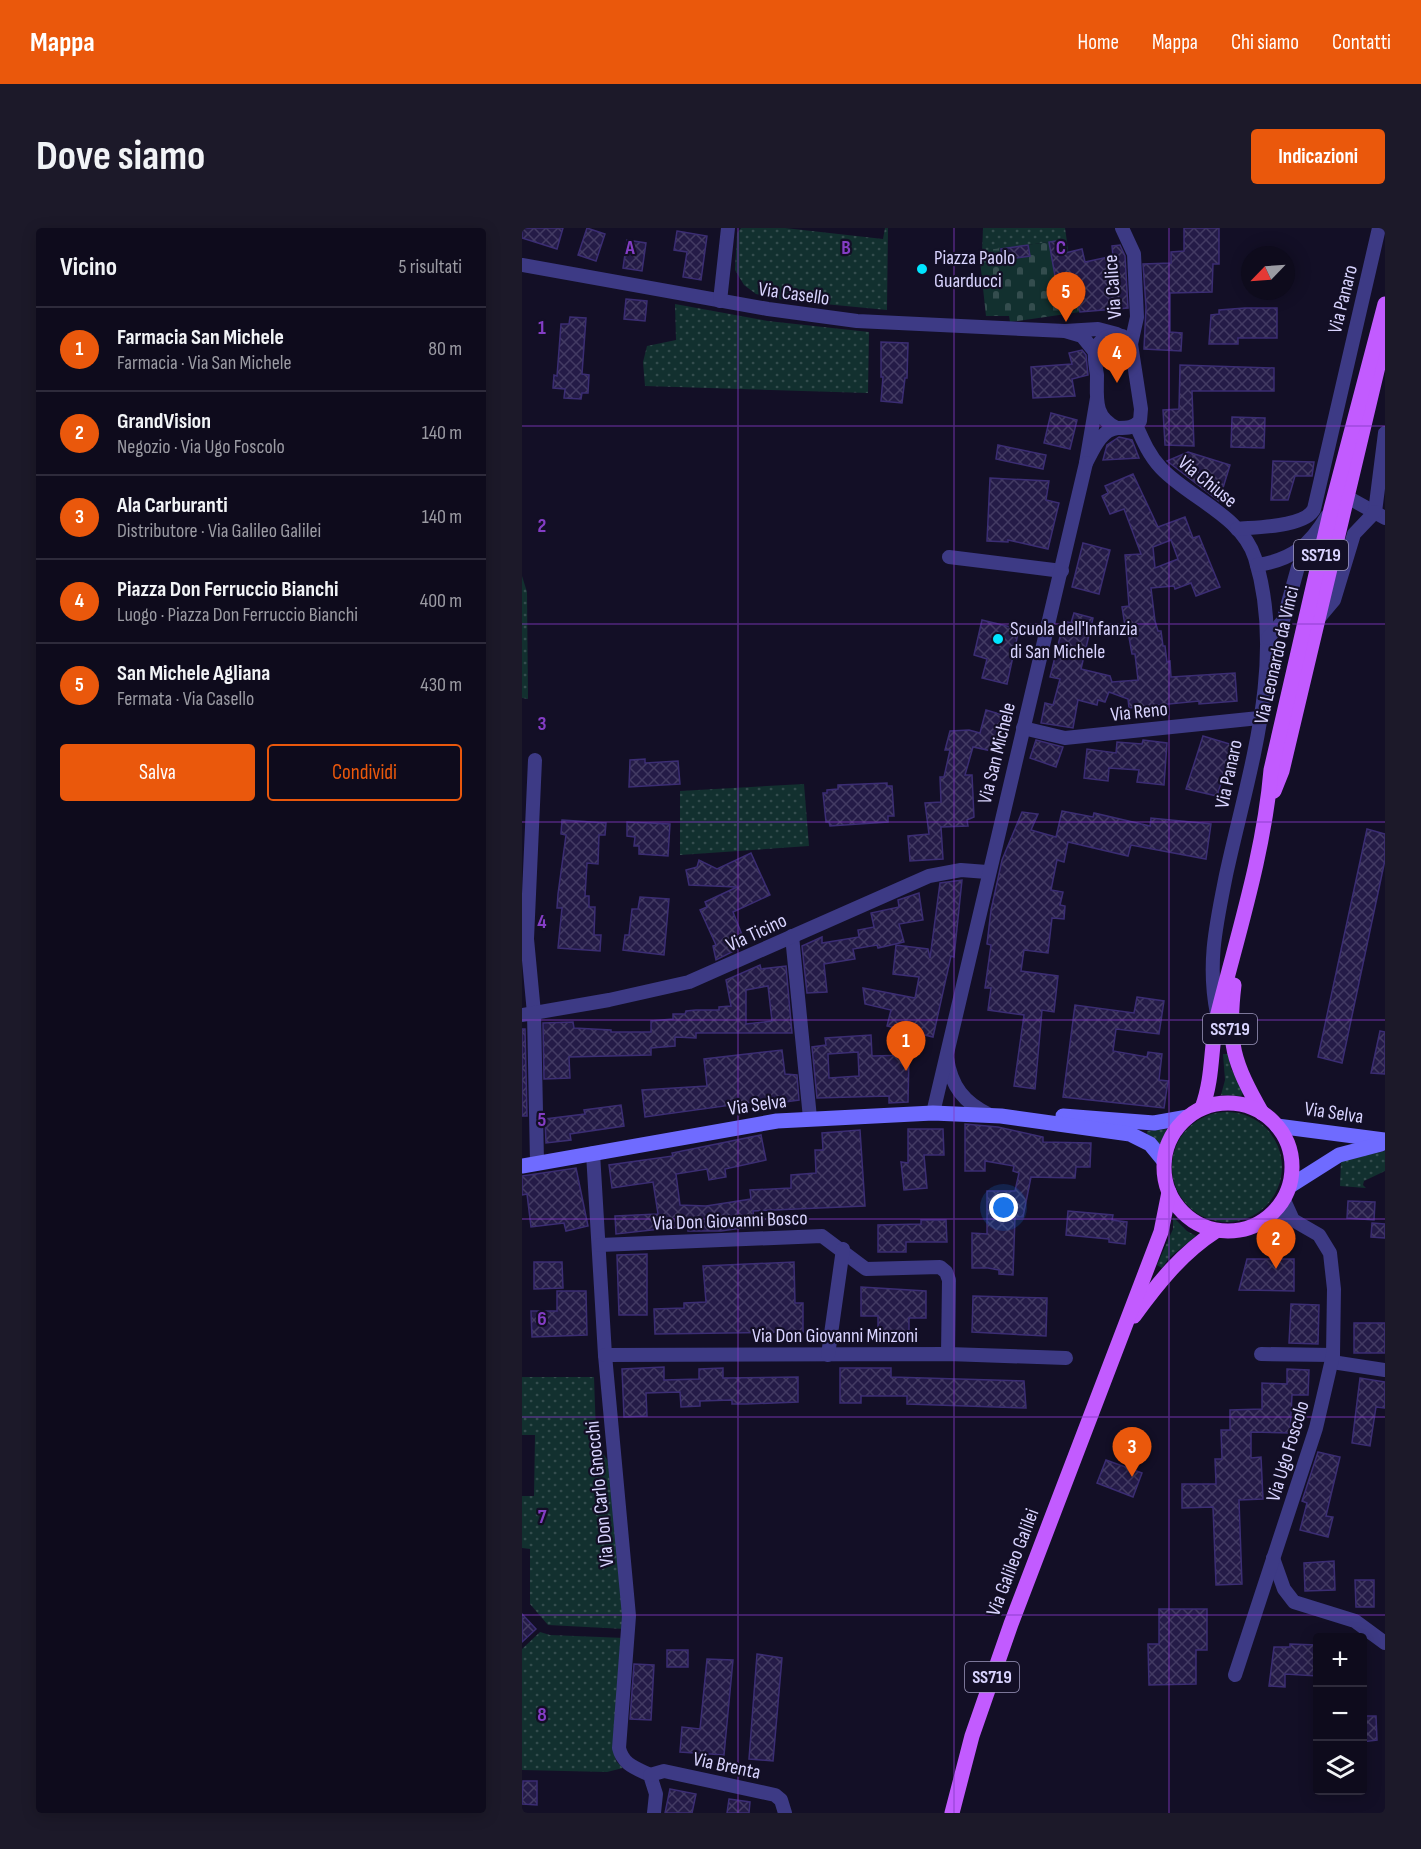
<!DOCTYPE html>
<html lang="it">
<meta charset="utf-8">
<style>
:root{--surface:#0e0b1c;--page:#1c1929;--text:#f1f3f6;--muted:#9b9ba3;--line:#2e2b3b;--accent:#ea580c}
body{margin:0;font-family:"Sofia Sans Condensed",sans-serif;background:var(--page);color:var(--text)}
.controls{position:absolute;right:18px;bottom:18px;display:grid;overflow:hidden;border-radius:6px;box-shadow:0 3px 15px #0003}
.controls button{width:54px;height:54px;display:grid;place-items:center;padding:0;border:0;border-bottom:2px solid var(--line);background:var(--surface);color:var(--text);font:30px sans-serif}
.compass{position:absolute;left:719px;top:18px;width:54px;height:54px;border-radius:50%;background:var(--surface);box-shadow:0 3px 15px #0003;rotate:245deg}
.you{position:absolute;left:482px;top:980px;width:21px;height:21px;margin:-15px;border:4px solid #fff;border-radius:50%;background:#1a73e8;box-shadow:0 0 0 9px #1a73e833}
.badge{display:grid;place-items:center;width:39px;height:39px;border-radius:50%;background:var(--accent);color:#fff;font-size:20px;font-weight:700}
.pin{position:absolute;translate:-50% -50px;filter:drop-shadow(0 2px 3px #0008)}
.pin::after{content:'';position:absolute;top:32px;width:21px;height:18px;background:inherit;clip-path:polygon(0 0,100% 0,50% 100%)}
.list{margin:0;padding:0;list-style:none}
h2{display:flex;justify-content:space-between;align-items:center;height:78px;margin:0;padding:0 24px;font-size:26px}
h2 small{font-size:20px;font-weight:400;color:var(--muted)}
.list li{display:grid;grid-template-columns:39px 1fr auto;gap:18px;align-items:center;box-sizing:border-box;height:84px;padding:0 24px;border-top:2px solid var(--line)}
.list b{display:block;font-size:22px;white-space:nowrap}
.list p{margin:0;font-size:20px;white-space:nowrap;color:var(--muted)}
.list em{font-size:20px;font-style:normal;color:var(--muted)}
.actions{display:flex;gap:12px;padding:18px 24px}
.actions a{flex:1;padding:14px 0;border:2px solid var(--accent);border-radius:6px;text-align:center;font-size:21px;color:var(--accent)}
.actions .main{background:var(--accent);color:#fff}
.icon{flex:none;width:33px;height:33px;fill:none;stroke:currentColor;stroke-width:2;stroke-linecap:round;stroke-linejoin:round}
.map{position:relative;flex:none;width:863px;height:1585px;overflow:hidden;border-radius:6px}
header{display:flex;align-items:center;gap:36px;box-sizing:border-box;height:84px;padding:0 30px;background:var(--accent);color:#fff}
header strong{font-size:28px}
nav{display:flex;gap:33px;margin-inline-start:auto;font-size:21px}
.intro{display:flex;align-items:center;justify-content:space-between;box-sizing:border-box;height:144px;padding:0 36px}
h1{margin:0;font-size:42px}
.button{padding:15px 27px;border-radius:6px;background:var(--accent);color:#fff;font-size:21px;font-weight:700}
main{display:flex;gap:36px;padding:0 36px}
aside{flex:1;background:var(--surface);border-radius:6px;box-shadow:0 3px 15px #0003}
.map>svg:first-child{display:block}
.green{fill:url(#green-dots)}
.cemetery{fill:url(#cemetery-stones)}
.building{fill:url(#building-cross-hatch);stroke:#3b2d73;stroke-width:1.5;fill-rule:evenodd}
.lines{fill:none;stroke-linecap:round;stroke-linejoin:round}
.minor{stroke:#3d3a85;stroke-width:14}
.secondary{stroke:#6f6bff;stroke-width:15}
.primary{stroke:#c25bff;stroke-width:15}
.grid{fill:none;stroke:#843dc5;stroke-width:1.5;stroke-opacity:0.55}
.poi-dot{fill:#00e5ff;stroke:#130f26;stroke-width:2}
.labels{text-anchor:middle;stroke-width:4.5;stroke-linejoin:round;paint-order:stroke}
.shield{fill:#130f26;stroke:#9e99be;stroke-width:1.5}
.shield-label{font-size:18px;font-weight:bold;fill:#d9d4ff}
.poi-label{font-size:20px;fill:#d9d4ff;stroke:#130f26;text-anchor:start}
.street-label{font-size:20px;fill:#d9d4ff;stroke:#130f26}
.grid-label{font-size:20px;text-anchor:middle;font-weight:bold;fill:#843dc5;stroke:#130f26;stroke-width:4.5;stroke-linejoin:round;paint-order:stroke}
</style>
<header>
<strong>Mappa</strong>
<nav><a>Home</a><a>Mappa</a><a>Chi siamo</a><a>Contatti</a></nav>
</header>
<div class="intro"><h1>Dove siamo</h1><a class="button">Indicazioni</a></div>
<main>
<aside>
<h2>Vicino<small>5 risultati</small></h2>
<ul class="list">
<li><span class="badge">1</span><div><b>Farmacia San Michele</b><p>Farmacia · Via San Michele</p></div><em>80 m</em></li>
<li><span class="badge">2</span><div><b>GrandVision</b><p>Negozio · Via Ugo Foscolo</p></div><em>140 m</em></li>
<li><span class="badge">3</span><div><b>Ala Carburanti</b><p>Distributore · Via Galileo Galilei</p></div><em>140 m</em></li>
<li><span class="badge">4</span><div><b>Piazza Don Ferruccio Bianchi</b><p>Luogo · Piazza Don Ferruccio Bianchi</p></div><em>400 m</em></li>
<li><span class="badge">5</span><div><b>San Michele Agliana</b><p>Fermata · Via Casello</p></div><em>430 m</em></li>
</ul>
<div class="actions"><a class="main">Salva</a><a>Condividi</a></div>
</aside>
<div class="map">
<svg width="863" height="1585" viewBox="0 0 863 1585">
<defs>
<pattern id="green-dots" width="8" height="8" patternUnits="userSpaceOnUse" patternTransform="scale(1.5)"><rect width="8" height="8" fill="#12302f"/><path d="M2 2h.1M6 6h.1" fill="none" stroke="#344d4e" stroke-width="1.8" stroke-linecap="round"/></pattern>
<pattern id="cemetery-stones" width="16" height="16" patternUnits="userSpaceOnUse" patternTransform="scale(1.5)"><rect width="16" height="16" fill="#12302f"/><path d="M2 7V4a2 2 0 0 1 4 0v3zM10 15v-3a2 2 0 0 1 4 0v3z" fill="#344d4e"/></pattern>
<pattern id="building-cross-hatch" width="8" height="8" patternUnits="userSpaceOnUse" patternTransform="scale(1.5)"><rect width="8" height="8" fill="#241b47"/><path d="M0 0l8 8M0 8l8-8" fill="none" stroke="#433b63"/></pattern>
</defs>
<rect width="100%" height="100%" fill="#130f26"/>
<!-- green -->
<g class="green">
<polygon points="219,0 263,0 361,11 363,0 366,0 365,82 261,72 234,66 222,57 213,42 215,5"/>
<polygon points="461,0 543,0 546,21 546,23 527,14 460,23"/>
<polygon points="153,76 246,93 347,104 346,165 123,158 121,134 125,118 154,112"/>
<polygon points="0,348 5,364 6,471 0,470"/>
<polygon points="282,556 287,618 158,627 158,563"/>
<polygon points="701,826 706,826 709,841 722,864 719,868 699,867 703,852"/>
<circle cx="705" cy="939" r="55"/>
<polygon points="645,901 639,918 625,907 625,903"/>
<polygon points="863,923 863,943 842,953 841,957 844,960 818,958 819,933"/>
<polygon points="651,989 665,1003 674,1008 647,1030 640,1040 635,1037 651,1001"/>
<polygon points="0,1149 72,1149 74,1206 79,1222 86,1233 103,1401 26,1397 8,1376 8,1321 0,1320 0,1268 12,1268 13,1207 0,1207"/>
<polygon points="18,1404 28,1407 103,1410 91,1516 94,1533 101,1540 85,1544 0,1542 0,1421"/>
</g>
<!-- cemetery -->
<polygon class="cemetery" points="527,14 547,24 558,84 488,94 487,88 464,88 457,23"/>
<!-- building -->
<g class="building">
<polygon points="0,0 41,0 35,21 0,10"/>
<polygon points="65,0 83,6 74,33 56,27"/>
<polygon points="662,0 697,0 697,36 691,36 690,64 648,65 648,104 660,105 659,123 622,121 624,79 621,36 649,35 649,24 662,23"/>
<polygon points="155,3 185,8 179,52 161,49 165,24 152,22"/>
<polygon points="105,12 124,15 120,43 101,40"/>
<polygon points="540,12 543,25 560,21 563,34 591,28 590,18 598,17 603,28 606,80 558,84 551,46 533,48 527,14"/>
<polygon points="506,17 508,28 480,32 479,21"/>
<polygon points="104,71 125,73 123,93 102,91"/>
<polygon points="723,80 755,80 755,110 716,110 716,116 687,116 689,87 697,86 697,82"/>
<polygon points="48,89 64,90 60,146 67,147 66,165 60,165 59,171 42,170 43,161 31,160 32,147 35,148 39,96 47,96"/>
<polygon points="359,114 386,115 385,150 383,150 380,175 359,173 361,149 359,149"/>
<polygon points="560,122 564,127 566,147 550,151 553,168 511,170 509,139 550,136 547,125"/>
<polygon points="658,137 752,140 752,163 670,163 672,218 643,217 641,182 657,181"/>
<polygon points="529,185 555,192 548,221 522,215"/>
<polygon points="710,189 743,190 742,220 709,219"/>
<polygon points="597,209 610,212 617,230 581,232 585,217"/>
<polygon points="476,217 524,227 521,241 474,231"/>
<polygon points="666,224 708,237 697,273 645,233"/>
<polygon points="751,233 792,234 790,248 773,248 766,272 749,272"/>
<path d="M611,246l25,53 27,-10 8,21 6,-2 21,51 -24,9 -5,-13 -16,6 -1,-3 -23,2 4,33 3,10h3l2,15h2l2,16 3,-1 1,16 64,-4 2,28 -38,3v-3l-70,7 -1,-9 -19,-7 -4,10 -7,-2 -1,5 -19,-5 -5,28 -32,-5 4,-20 8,2 7,-26 -10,-2 14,-56 7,2 3,-10 19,5 -12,51 29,7 2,6 26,-2 -3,-26h-3l-5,-28h-2l-3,-19 7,-1 -4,-51 16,-1 -17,-45 -14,5 -8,-18 6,-3 -3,-7zM649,312l7,19 -23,9 -2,-21z"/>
<polygon points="468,250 527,253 524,272 537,275 526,321 486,312 486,314 465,313"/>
<polygon points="561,315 588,322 577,366 550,359"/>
<polygon points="460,392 497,401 485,456 460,450 465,431 452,427"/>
<polygon points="464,482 488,489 479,525 451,519 443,547 450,547 452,589 445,592 446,598 419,599 421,631 388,633 386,608 407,606 403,575 419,574 418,549 422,549 428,522 423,522 428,503 447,502 458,505"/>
<polygon points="681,508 711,517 695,568 664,561"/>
<polygon points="514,512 541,519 534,539 508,530"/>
<polygon points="621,512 645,515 642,557 615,554 617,542 587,540 586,553 562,550 565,521 594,525 595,514 620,516"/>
<polygon points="123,531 123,535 156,533 158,556 107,559 108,532"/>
<polygon points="365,555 365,558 370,558 372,588 366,588 366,594 308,598 307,594 304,594 301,565 305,565 305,562 316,561 316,557"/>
<polygon points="540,583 571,589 572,585 628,598 629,590 689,596 684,631 609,617 606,628 546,614 542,634 535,632 529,662 541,664 538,677 543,678 542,691 530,690 526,725 502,722 499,743 536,748 532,784 520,782 513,861 492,858 502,787 466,782 469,760 463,760 469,717 465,716 469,682 480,632 500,584 516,586 509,602 534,609"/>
<polygon points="40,592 84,595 83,607 77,607 76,636 65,635 63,668 67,668 67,679 73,679 72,707 79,707 78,723 36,720 40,680 35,680 36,666 44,607 39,606"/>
<polygon points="105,594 148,596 146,628 117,626 117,618 112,618 113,609 105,608"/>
<polygon points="845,601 863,606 863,632 820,835 796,829"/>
<polygon points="229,625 248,667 211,684 224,717 194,732 191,718 194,717 178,682 185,679 183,674 215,659 167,657 164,642 175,639 177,632 195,641"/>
<polygon points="440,652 432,729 429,728 411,809 365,798 369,782 343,776 341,760 393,770 397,749 371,746 374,717 406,721 408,730 418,655"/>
<polygon points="397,665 401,692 377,696 382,714 356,720 355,717 331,721 333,731 302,736 305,764 285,765 280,718 300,709 300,715 337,709 336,702 352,699 349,685 377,679 376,672"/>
<polygon points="118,669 147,671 142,727 101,722 103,707 107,707 110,681 116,681"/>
<path d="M238,737l1,4 25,-3 6,67h-96v5l-21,-1v9l-24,2v7l-82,2 1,21 -26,1 -1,-56 30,-1 1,6 37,2v2h40v-11l22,-2v-5h12l1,-3 10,-1h23v-3l12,-1 -5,-26zM246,758l4,35 -26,3v-34z"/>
<polygon points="615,769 642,773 637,806 594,801 591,823 625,829 626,824 640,826 637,852 646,853 642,880 541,869 553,777 612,785"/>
<polygon points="0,801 3,801 5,888 0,888"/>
<polygon points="858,803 863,804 863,846 849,845"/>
<path d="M349,807l1,21 37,-1 -1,47 -19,1v-7l-72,2 -5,-51 14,-2 -1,-7zM336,824l1,24 -30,2 -1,-24z"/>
<polygon points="260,822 263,846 275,847 277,872 232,878 231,874 123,889 120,862 185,858 182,831"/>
<polygon points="99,877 102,898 48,906 49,912 24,915 23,891 63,886 62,882"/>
<polygon points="443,896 476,899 521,909 521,914 569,915 568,939 554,939 553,950 509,949 501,989 493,989 491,1047 477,1046 477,1042 466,1040 450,1040 450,1005 465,1006 465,963 493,963 497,945 491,943 492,938 463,933 463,943 443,943"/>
<polygon points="386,901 421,901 422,927 402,927 405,960 382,962 379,934 386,935"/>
<polygon points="338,902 343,978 231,983 233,998 199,1003 166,1003 166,998 94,1006 93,988 136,986 131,954 90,960 87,937 151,928 150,925 239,907 244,932 203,941 204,949 187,952 185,941 154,946 158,977 184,978 229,971 228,962 269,960 269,947 294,945 293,922 301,922 300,905"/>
<polygon points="54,940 66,998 44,1003 42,995 9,999 5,966 0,967 0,948"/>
<polygon points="826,973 853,974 852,992 825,990"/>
<polygon points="546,983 591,987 590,992 605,994 603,1016 587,1014 587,1011 544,1007"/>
<polygon points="399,992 424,992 425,1014 384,1014 384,1024 356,1024 356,997 399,996"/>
<polygon points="850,995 863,996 863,1010 849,1009"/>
<polygon points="125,1026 125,1087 97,1087 95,1027"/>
<polygon points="725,1031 772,1031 772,1063 717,1062"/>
<polygon points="12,1034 40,1034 41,1060 12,1061"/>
<polygon points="272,1034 273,1075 281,1075 281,1104 133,1106 132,1081 162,1080 162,1075 184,1074 181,1038"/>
<polygon points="339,1059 404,1063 404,1090 387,1090 387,1104 356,1104 356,1088 339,1088"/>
<polygon points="35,1063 64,1063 65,1107 10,1109 9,1083 35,1083"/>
<polygon points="451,1068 525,1070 524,1108 450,1104"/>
<polygon points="769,1076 797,1077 796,1116 767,1115"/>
<rect x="832" y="1095" width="31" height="30"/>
<polygon points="142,1139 142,1152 177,1151 177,1141 201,1140 201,1150 276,1149 276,1174 224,1176 210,1176 210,1172 178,1173 178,1178 159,1179 158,1164 124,1165 125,1188 102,1189 100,1141"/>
<polygon points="318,1140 369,1140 369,1149 502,1153 504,1180 385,1176 385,1168 339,1168 339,1175 318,1175"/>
<polygon points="765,1141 787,1142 786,1167 770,1167 768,1205 729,1204 729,1230 739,1229 741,1271 717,1272 720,1356 694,1357 691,1279 660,1280 660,1256 694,1256 693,1231 700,1231 699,1202 708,1202 708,1182 740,1181 740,1155 765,1156"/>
<polygon points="838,1150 863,1154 863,1180 854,1179 848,1218 830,1215"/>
<polygon points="796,1224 818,1229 804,1288 811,1289 806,1309 778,1302 785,1275 780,1273"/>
<polygon points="584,1232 620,1245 611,1269 575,1255"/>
<polygon points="812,1333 813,1362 783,1363 782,1335"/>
<polygon points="833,1352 852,1352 852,1379 834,1379"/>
<polygon points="637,1381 685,1381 685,1422 674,1422 674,1456 627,1457 626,1416 637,1416"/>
<polygon points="0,1386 14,1401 0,1414"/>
<polygon points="768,1416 795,1417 795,1448 763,1446 763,1459 747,1458 752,1419 768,1419"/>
<rect x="145" y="1422" width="21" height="17"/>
<polygon points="235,1426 260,1430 251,1533 227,1531"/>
<polygon points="185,1431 211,1432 202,1527 158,1524 160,1499 178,1501"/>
<polygon points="112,1436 132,1437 129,1492 108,1491"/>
<polygon points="840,1488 854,1488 855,1512 840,1514"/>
<polygon points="1,1553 15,1553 15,1577 0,1576"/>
<polygon points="148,1561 174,1566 170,1585 143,1585"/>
<polygon points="207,1571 228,1574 227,1585 205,1585"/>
</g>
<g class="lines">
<!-- minor -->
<g class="minor">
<polyline points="600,0 612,26 615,89 609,116"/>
<polyline points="0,37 246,81 335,93 543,103"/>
<polyline points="198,73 206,0"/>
<polyline points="573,124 560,108 543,103 576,101 595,106"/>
<path d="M575,170l-11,65c7,-13 15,-34 32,-35 10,0 15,0 22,-7l1,-12 -10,-65c-8,-16 -33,-9 -36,8 -1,7 1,16 2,23 0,23 -4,42 20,53"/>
<path d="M614,197c7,16 13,30 25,43 28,30 81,48 94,90 32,104 -7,215 -29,317 -10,50 -19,89 -9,139"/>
<polyline points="827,270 863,290"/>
<polyline points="853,284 863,205"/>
<path d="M715,301c19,-2 68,-2 77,-20l65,-281"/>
<polyline points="427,329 540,343"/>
<path d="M735,337c35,-5 53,-20 70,-49"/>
<polyline points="796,391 812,372 832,306 853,284"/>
<polyline points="746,410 761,393 776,339"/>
<polyline points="501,500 543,510 737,490"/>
<polyline points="13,532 5,711 12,785 15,934"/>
<polyline points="270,708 288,890"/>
<polyline points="0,787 87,772 167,754 407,648 439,642 465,644"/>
<path d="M425,830c4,28 17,45 43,57"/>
<polyline points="411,885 564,235"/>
<path d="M71,925l12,202 24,261 -10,132c4,17 17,20 31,27l6,19 -2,19"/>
<polyline points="745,991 771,992"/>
<polyline points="78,1017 300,1008 344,1041 418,1039 424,1044 427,1052 426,1126"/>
<polyline points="739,1126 811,1127"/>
<polyline points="83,1127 426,1126 544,1130"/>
<polyline points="306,1127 321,1021"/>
<polyline points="810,1134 863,1142"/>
<polyline points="751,1330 762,1361 772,1374 833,1393 863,1415"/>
<polyline points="713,1447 794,1200 811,1127 812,1061 808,1025 797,1007 771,992 762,972"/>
<polyline points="128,1547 142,1543 253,1567 259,1572 263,1585"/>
</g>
<!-- secondary -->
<g class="secondary">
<polyline points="541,888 632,895 666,889"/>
<polyline points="755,898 863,912"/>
<polyline points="0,938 255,893 411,885 479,888 608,906 628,916 642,933"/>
<polyline points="768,958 817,927 859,916"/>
</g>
<!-- primary -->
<g class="primary">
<polyline points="752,563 760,543 863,109"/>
<path d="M712,757c-7,58 -1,77 28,128"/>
<circle cx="706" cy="939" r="64"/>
<path d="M680,880c12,-32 8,-63 16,-95 20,-80 46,-160 53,-243l60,-261 54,-205"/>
<path d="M612,1088c24,-33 48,-63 82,-85"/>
<polyline points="430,1585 450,1508 489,1396 639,1004 647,964"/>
</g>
</g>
<!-- grid -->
<path class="grid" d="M216,0v1585M432,0v1585M647,0v1585M0,198h863M0,396h863M0,594h863M0,792h863M0,991h863M0,1189h863M0,1387h863"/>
<!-- markers -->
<g class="poi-dot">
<circle cx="400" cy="41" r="6"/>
<circle cx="476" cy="411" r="6"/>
</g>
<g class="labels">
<!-- shield labels -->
<g class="shield">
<rect x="772" y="312" width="54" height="30" rx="4.5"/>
<rect x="681" y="786" width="54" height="30" rx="4.5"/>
<rect x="443" y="1434" width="54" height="30" rx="4.5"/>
</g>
<g class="shield-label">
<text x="799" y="333">SS719</text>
<text x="708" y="807">SS719</text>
<text x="470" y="1455">SS719</text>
</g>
<!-- poi labels -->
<g class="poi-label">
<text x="412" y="36">Piazza Paolo<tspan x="412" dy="23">Guarducci</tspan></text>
<text x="488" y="407">Scuola dell'Infanzia<tspan x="488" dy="23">di San Michele</tspan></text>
</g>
<!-- street labels -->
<g class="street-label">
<text transform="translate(590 59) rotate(-94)" y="7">Via Calice</text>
<text transform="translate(272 65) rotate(8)" y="7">Via Casello</text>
<text transform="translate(820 71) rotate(-76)" y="7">Via Panaro</text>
<text transform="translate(686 253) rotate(39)" y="7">Via Chiuse</text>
<text transform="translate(754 427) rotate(-77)" y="7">Via Leonardo da Vinci</text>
<text transform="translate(617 483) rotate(-6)" y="7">Via Reno</text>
<text transform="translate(474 525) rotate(-76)" y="7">Via San Michele</text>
<text transform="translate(706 546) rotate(-78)" y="7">Via Panaro</text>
<text transform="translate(234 704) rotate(-25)" y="7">Via Ticino</text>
<text transform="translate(235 876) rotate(-8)" y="7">Via Selva</text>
<text transform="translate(812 884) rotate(8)" y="7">Via Selva</text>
<text transform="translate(208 992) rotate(-2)" y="7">Via Don Giovanni Bosco</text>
<text x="313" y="1114">Via Don Giovanni Minzoni</text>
<text transform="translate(765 1223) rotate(-73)" y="7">Via Ugo Foscolo</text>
<text transform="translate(77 1266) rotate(-96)" y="7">Via Don Carlo Gnocchi</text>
<text transform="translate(490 1334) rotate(-69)" y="7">Via Galileo Galilei</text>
<text transform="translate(205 1537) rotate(12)" y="7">Via Brenta</text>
</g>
</g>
<g class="grid-label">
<text x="108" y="26">A</text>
<text x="324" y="26">B</text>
<text x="539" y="26">C</text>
<text x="20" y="106">1</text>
<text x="20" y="304">2</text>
<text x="20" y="502">3</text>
<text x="20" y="700">4</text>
<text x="20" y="898">5</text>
<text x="20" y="1097">6</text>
<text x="20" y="1295">7</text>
<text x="20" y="1493">8</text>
</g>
</svg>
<div class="controls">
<button>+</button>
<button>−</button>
<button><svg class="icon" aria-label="layers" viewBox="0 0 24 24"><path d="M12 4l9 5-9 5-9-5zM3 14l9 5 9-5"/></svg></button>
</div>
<svg class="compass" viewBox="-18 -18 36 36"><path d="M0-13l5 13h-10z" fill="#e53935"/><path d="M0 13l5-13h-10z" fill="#9b9ba3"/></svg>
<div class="you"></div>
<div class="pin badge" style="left:384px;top:843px">1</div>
<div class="pin badge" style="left:754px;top:1041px">2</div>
<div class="pin badge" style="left:610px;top:1249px">3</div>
<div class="pin badge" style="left:595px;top:155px">4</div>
<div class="pin badge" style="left:544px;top:94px">5</div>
</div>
</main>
